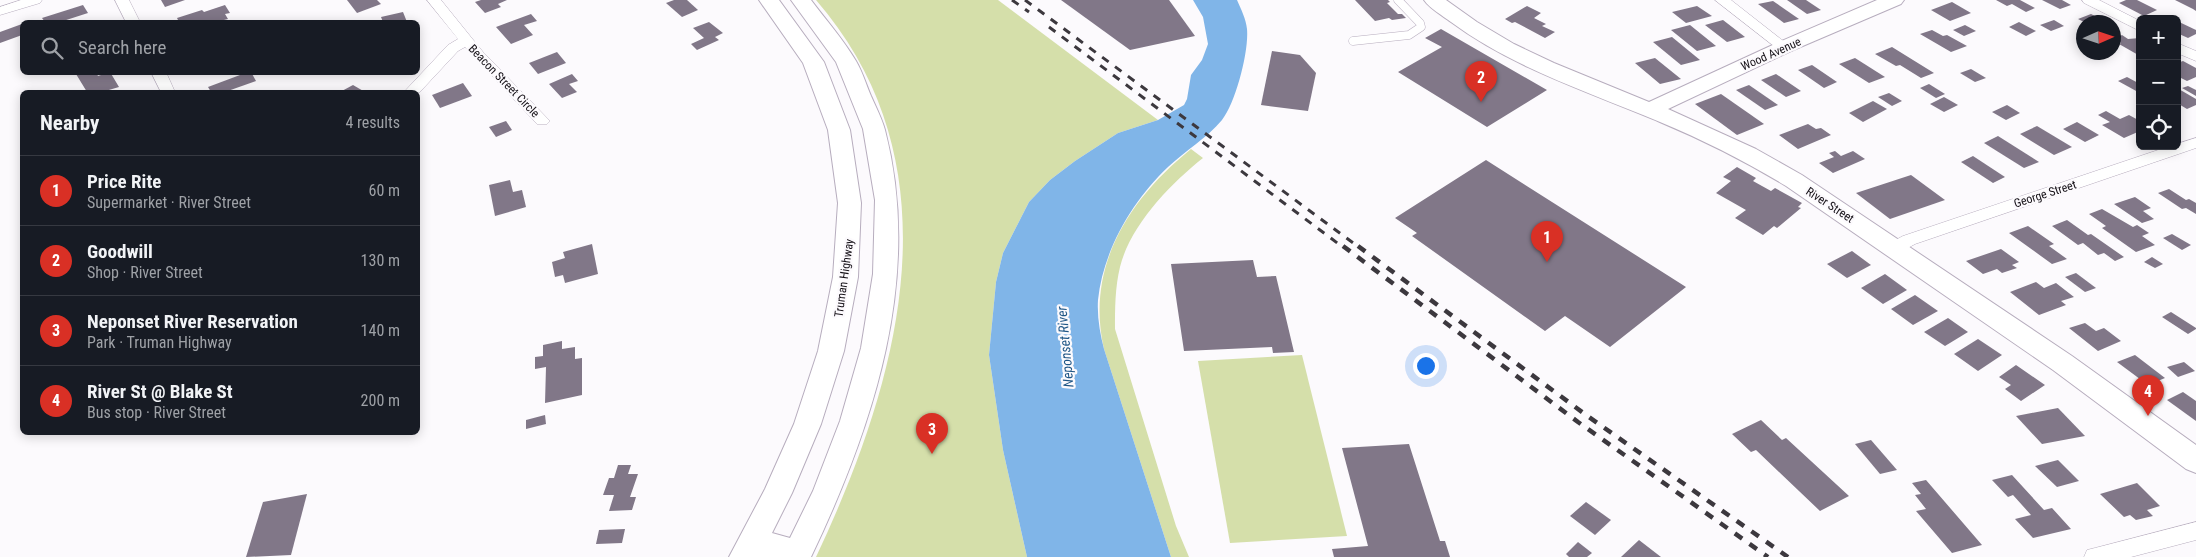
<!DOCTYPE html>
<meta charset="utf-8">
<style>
:root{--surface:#171b24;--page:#20242c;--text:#f1f3f6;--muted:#9ea1a6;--line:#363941;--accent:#d93025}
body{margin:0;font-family:"Roboto Condensed",sans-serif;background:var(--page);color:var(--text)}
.controls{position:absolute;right:15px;top:15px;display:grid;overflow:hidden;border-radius:8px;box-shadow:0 2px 12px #0003}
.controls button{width:45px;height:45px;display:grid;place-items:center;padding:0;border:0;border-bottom:1px solid var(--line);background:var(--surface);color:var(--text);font:25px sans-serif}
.compass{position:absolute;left:2076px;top:15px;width:45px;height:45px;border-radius:50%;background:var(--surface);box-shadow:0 2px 12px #0003;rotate:87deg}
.you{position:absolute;left:1425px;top:365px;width:18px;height:18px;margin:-12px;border:4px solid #fff;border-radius:50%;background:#1a73e8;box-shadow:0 0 0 8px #1a73e833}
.badge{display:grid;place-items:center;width:32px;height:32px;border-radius:50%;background:var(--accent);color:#fff;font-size:16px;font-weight:700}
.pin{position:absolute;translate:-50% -41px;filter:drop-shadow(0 1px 2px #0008)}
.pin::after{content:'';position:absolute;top:26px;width:18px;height:15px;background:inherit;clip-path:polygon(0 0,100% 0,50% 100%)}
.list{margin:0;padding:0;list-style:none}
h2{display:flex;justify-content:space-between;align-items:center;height:65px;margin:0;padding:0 20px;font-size:21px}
h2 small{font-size:16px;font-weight:400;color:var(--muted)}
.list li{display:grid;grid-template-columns:32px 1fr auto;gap:15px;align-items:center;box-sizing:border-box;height:70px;padding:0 20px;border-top:1px solid var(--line)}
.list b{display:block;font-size:19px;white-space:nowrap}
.list p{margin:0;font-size:16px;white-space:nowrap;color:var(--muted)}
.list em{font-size:16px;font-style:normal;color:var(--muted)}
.icon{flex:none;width:28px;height:28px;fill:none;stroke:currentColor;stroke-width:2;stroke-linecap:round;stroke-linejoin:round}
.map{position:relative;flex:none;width:2196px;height:557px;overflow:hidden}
.search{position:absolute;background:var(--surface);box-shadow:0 2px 12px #0003;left:20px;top:20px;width:400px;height:55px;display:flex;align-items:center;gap:12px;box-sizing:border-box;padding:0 18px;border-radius:8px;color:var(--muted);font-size:19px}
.panel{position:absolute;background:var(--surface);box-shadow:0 2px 12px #0003;left:20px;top:90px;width:400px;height:345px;border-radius:8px}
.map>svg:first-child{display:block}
.green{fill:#d5dfaa}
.water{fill:#80b5e8}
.building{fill:#817788}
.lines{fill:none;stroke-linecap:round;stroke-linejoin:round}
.lane-casing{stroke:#b7adbe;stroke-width:9}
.street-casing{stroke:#b7adbe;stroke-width:1}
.secondary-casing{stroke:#b7adbe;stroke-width:2}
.lane{stroke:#fff;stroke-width:8}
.street{fill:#fff;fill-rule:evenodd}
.secondary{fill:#fff;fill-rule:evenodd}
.rail-far1{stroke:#3c383e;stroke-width:3;stroke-dasharray:8 8;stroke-linecap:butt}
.rail{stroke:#3c383e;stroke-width:4.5;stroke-dasharray:9 9;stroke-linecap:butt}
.labels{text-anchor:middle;stroke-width:4.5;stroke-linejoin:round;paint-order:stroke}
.street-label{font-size:12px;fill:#141016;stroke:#fcfafd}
.water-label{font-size:14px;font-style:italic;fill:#1f5686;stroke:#fcfafd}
</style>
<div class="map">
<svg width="2196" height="557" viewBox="0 0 2196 557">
<rect width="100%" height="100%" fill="#fcfafd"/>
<!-- green -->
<g class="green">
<path d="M816,0h182l160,120 -40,13 -43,28 -25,19 -21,22 -26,51 -7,29 -7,73 14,95 24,107h-211c84,-178 144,-391 0,-557z"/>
<path d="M1191,149l12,9c-33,26 -73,68 -83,109 -5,21 -5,41 -5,62l61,197 13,31h-18l-67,-208c-19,-82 25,-150 87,-200z"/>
<polygon points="1302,355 1347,536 1230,543 1198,361"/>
</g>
<!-- water -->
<path class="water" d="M1193,0h44c4,9 9,19 10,29 2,22 -11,73 -25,91 -15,18 -37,31 -54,47 -36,34 -65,84 -70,133 -1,17 2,33 6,49l67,208h-144l-24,-107 -14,-95 7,-73 7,-29 26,-51 21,-22 25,-19 43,-28 40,-13 26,-15 3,-6 4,-24 11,-15 6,-16 -5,-27z"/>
<!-- building -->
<g class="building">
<polygon points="161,0 185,0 165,7"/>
<polygon points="347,0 377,0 381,4 357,13"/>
<polygon points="481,0 507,0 498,4 501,7 485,13 475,2"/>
<polygon points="674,0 687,0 698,10 682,17 666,3"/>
<polygon points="1061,0 1169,0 1195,36 1130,50"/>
<polygon points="1355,0 1388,0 1390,2 1387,3 1398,14 1402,14 1406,18 1392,20 1389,18 1375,21"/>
<polygon points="1787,0 1806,0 1821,10 1807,14"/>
<polygon points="1996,0 2020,0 2035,8 2026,12 2012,4 2007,6"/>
<polygon points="2042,0 2062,0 2071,5 2060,9"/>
<polygon points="2126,0 2137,0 2157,10 2144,16 2119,3"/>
<polygon points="2175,0 2196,0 2196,11 2193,9"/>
<polygon points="1773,1 1799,19 1784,23 1758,4"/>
<polygon points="1952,2 1971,13 1950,21 1931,10"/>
<polygon points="83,5 88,13 60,22 45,22 42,18"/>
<polygon points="225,5 230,13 225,14 228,19 216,22 179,22 177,18 202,10 204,12"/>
<polygon points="1527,6 1541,13 1534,18 1546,24 1542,26 1555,32 1545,38 1515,22 1512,23 1505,19"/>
<polygon points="1697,6 1712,16 1686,23 1672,12"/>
<polygon points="403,12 407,22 383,22 381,17"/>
<polygon points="531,14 537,21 524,25 533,35 511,44 496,27"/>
<polygon points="2091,14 2095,16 2098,15 2105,18 2102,20 2107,22 2084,22 2078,19"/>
<polygon points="1723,20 1745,37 1727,42 1705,25"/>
<polygon points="2054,20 2064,26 2051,31 2040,25"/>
<polygon points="2177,21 2196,30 2196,34 2188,38 2177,33"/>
<polygon points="709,22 723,33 715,37 719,40 697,50 691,44 704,38 693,28"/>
<polygon points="2019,22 2036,31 2026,36 2009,27"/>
<polygon points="22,24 22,35 0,43 0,32"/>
<polygon points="1690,25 1716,46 1697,51 1671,30"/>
<polygon points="1965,25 1976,31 1964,36 1953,30"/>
<polygon points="1441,29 1547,90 1487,127 1398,72 1442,47 1425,38"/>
<polygon points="1932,30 1943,36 1947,35 1967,46 1951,52 1920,34"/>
<polygon points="2122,35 2128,39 2140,38 2140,56 2119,44 2121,43 2114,39"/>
<polygon points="1672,37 1700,60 1681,65 1653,42"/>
<polygon points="1892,47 1934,73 1921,78 1900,65 1896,66 1875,54"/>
<polygon points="1272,51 1300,55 1316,73 1308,111 1261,105"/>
<polygon points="557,52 566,63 538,74 529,63"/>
<polygon points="1655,58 1681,79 1660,84 1635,63"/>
<polygon points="1855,58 1885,77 1869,83 1839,64"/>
<polygon points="2183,61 2196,68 2196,77 2187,81 2177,76 2177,63"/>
<polygon points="1812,65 1837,82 1824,88 1798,70"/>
<polygon points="1971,69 1986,78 1975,82 1960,73"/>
<polygon points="79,72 96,72 98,76 110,72 119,87 102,92 87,92 76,74"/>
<polygon points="248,72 251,72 256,81 225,92 211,92 208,87"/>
<polygon points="572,74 578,81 569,84 577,92 562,98 549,84"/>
<polygon points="1776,74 1801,91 1786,97 1761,80"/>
<polygon points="2127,77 2140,84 2140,91 2138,92 2118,81"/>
<polygon points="463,83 472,96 440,108 432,95"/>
<polygon points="1929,84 1945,94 1936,98 1920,88"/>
<polygon points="353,85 365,92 340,92"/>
<polygon points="1749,85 1778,105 1765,110 1736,90"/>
<polygon points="2188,86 2196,90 2196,96 2182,88"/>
<polygon points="2177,88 2196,99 2196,105 2187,109 2177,103"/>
<polygon points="1889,93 1902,101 1892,106 1878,97"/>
<polygon points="1721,94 1764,124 1737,135 1695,104"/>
<polygon points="1944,97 1958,105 1944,112 1930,104"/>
<polygon points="1873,101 1887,109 1863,122 1849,113"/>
<polygon points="2007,105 2020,113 2006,120 1992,112"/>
<polygon points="2106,111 2120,119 2129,115 2140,121 2140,131 2124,138 2102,125 2110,122 2098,115"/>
<polygon points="506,121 512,130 496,137 489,127"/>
<polygon points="2077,122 2099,135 2085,142 2063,129"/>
<polygon points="1808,124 1816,129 1821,128 1831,135 1798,149 1779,135"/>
<polygon points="2037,126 2072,147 2054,155 2020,134"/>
<polygon points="1998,136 2039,162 2024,168 1984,143"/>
<polygon points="1835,151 1841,156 1853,151 1865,159 1833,173 1819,163 1834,157 1829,153"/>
<polygon points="1973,156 2005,177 1993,183 1961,162"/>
<polygon points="1486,160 1686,287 1610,347 1565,316 1545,331 1412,236 1417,233 1395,218"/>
<polygon points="1737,167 1756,178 1753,181 1771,191 1775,188 1802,203 1798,207 1801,208 1777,228 1774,226 1763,235 1735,218 1746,210 1716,193 1731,181 1723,177"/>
<polygon points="1911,175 1945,200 1890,219 1856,193"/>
<polygon points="510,180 513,192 522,190 526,207 495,216 489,185"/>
<polygon points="2169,189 2186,200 2189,199 2196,203 2196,214 2186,208 2182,209 2158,193"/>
<polygon points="2135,197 2151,208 2143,211 2154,219 2142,223 2114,204"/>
<polygon points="2102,209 2133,227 2137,225 2149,233 2142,236 2155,245 2136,252 2102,228 2106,226 2089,214"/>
<polygon points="2067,220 2088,235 2091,234 2124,257 2115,261 2104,253 2098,255 2083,243 2078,245 2052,226"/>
<polygon points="2028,226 2054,244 2049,246 2067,259 2052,264 2009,233"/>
<polygon points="2172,234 2191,245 2182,250 2163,238"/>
<polygon points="592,244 598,274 565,283 563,275 555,277 552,262 565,258 563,252"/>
<polygon points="2001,249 2019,262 2012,265 2017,268 2002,273 1997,269 1983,274 1966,261"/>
<polygon points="1852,251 1871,265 1847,278 1827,264"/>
<polygon points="2152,257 2163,264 2155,268 2144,262"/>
<polygon points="1253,260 1257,277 1276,276 1294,352 1273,353 1272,347 1184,351 1171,264"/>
<polygon points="2076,273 2096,288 2085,292 2065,277"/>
<polygon points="1885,274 1907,290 1883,304 1861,288"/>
<polygon points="2036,282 2044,288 2056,283 2074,297 2061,301 2066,305 2039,315 2010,292"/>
<polygon points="1915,295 1938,311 1913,325 1891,309"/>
<polygon points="2171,312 2196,328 2196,329 2188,334 2162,317"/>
<polygon points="1948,318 1968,332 1945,346 1924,332"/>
<polygon points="2085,323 2096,331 2104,328 2121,341 2098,351 2069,328"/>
<polygon points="1978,339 2002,355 1978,371 1954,354"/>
<polygon points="562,341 562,349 575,347 575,359 582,358 582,395 545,403 546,367 535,369 535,357 543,356 543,345"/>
<polygon points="2135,355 2165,378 2148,385 2117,362"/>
<polygon points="2184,362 2195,371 2178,377 2167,367"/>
<polygon points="2016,365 2045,385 2021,401 2005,389 2011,385 1999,377"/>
<polygon points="2183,392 2196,401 2196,421 2167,400"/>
<polygon points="2058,408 2085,436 2042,444 2016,416"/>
<polygon points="545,415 546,424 526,429 526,420"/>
<polygon points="1761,420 1782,440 1786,438 1849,496 1820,511 1756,450 1751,452 1732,434"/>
<polygon points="1871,440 1897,470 1880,474 1855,444"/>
<polygon points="1409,444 1440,541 1445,541 1450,557 1334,557 1332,549 1368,546 1342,448"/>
<polygon points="2058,460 2079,481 2057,487 2035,466"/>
<polygon points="618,465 631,465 628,474 638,474 630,497 636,497 632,510 609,511 614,495 603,495 609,478 614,478"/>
<polygon points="2012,475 2044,510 2052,508 2071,529 2033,538 2015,519 2031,515 2013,495 2008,497 1992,480"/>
<polygon points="1926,480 1982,545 1952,553 1916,511 1926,509 1915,495 1921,494 1912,483"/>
<polygon points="2137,483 2160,506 2147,510 2153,516 2136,520 2130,515 2124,517 2100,494"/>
<polygon points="307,494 291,555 246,557 263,502"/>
<polygon points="1586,502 1611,520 1595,535 1570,516"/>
<polygon points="625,529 622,543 596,544 599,530"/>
<polygon points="1639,540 1661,557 1621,557"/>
<polygon points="1578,542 1592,553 1587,557 1569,557 1566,554"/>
</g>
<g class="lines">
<!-- lane casing -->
<g class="lane-casing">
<polyline id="lane" points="1353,41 1409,35 1421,27 1420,23 1398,0"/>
</g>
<!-- street casing -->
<g class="street-casing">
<g id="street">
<polygon points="21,0 42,0 40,3 0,15 0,7"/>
<polygon points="115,0 129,0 140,22 126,22"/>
<polygon points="427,0 441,0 483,52 547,118 550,121 547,124 537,124 465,47 458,51 418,94 404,92 448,45 458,39"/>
<polygon points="1715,0 1731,0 1791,47 1789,50 1779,50"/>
<polygon points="2082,0 2099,0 2140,21 2140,31 2084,3"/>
<polygon points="2177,43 2196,51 2196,61 2177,53"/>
<polygon points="151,72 166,72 175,92 161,92"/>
<path d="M2196,138v10l-281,96c-9,5 -17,11 -27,8l-3,-4 3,-4 15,-8 267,-90h7v-2z"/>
<polygon points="2196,522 2196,540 2131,557 2084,557 2087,550 2095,548"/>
</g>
</g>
<!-- secondary casing -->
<g class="secondary-casing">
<g id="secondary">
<path d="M759,0h20l45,62 26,68 11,73 -3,74 -14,74 -23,73 -29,69 -20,40 18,5 23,-47 27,-70 21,-73 12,-74 2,-74 -12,-71 -27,-67 -45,-62h20c15,20 32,39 45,61 6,10 10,23 15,35 5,11 11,23 14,34 38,147 -11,295 -74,427h-82l36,-68 29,-65 24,-73 15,-74 5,-74 -10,-73 -25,-67z"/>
<path d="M1424,0h22l31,22 37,22 40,19 95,39 128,-59 100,-43h27l-3,4 -110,47 -123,58 88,40 46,26 270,181 124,89v28l-10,-4 -133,-99 -267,-184c-41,-25 -83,-46 -126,-64 -71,-30 -147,-54 -209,-100 -9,-7 -21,-13 -27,-22z"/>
</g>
</g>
<!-- lane -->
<use href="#lane" class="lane"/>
<!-- street -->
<use href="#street" class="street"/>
<!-- secondary -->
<use href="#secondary" class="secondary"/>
<!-- rail-far1 -->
<g class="rail-far1">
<polyline points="1012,0 1029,12"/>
<polyline points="1025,0 1360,248"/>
<polyline points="1049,27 1344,248"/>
</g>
<!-- rail -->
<g class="rail">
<polyline points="1343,246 1578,422 1768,557"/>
<polyline points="1358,246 1586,415 1788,557"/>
</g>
</g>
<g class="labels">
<!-- street labels -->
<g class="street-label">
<text transform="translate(1771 54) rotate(-24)" y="4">Wood Avenue</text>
<text transform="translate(504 81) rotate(46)" y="4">Beacon Street Circle</text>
<text transform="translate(2045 194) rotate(-18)" y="4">George Street</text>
<text transform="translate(1830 205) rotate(33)" y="4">River Street</text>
<text transform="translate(844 278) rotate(-82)" y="4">Truman Highway</text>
</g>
<!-- water labels -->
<g class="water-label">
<text transform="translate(1065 347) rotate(-95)" y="5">Neponset River</text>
</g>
</g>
</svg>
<div class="controls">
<button>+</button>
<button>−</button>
<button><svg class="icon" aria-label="locate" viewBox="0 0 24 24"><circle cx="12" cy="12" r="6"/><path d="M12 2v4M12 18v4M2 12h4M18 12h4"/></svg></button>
</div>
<svg class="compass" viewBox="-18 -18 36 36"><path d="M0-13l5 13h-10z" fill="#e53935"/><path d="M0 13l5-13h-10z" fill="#9ea1a6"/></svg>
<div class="you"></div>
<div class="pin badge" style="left:1547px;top:262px">1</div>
<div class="pin badge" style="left:1481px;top:102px">2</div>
<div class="pin badge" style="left:932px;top:454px">3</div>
<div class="pin badge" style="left:2148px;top:416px">4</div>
<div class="search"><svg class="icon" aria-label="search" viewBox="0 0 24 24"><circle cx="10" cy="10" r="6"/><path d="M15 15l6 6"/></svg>Search here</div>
<section class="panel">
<h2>Nearby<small>4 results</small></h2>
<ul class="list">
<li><span class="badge">1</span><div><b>Price Rite</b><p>Supermarket · River Street</p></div><em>60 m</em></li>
<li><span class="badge">2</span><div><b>Goodwill</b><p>Shop · River Street</p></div><em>130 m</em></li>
<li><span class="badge">3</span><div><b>Neponset River Reservation</b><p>Park · Truman Highway</p></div><em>140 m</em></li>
<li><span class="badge">4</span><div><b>River St @ Blake St</b><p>Bus stop · River Street</p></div><em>200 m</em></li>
</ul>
</section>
</div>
